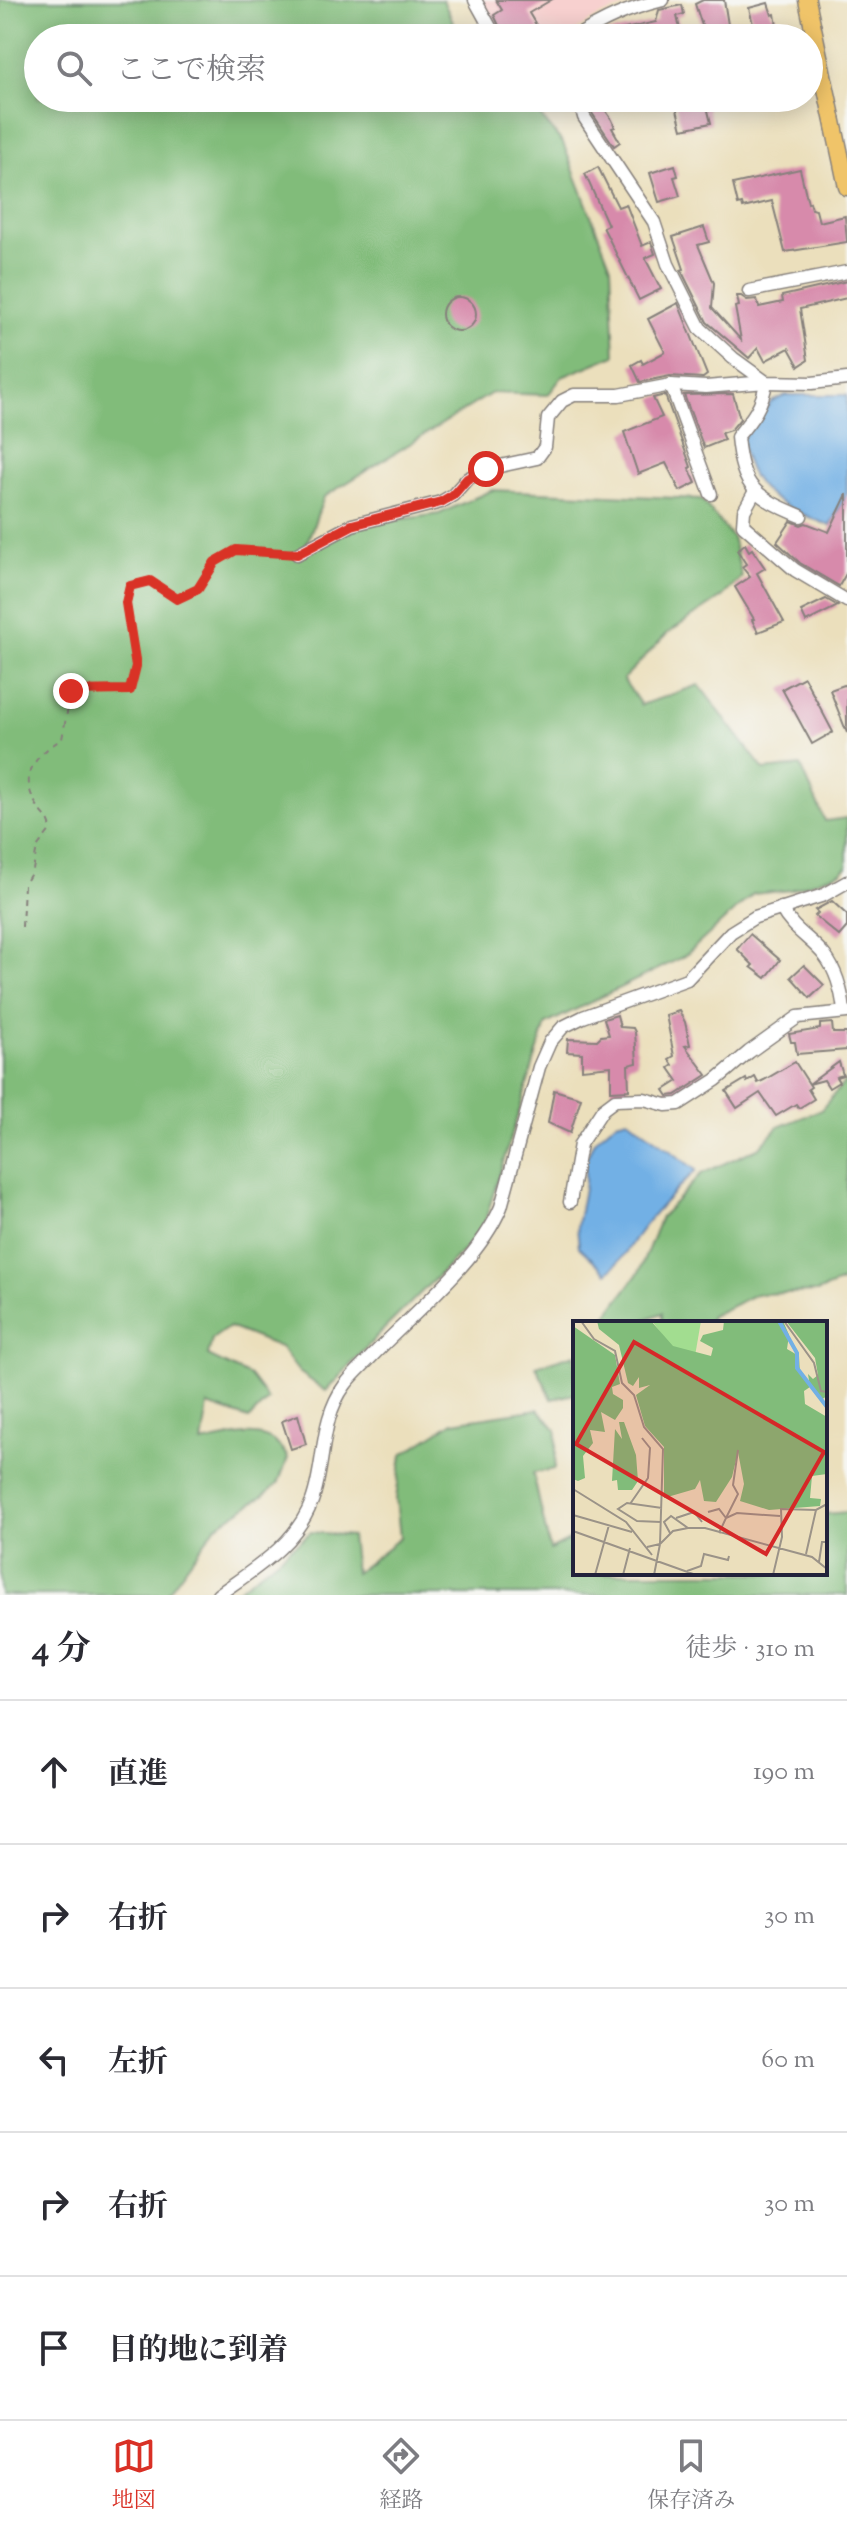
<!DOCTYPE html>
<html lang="ja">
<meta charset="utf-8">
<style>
:root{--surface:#fff;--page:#f7f7f7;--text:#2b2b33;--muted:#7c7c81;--line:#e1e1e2;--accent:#d93025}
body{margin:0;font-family:"Sorts Mill Goudy","Noto Serif JP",serif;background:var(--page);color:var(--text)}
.stop{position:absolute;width:24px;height:24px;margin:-18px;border:6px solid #d93025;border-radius:50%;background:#fff}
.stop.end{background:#d93025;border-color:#fff;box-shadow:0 2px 8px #0008}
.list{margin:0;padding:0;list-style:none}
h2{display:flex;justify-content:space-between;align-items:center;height:104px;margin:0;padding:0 32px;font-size:34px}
h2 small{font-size:26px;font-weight:400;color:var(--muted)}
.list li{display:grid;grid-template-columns:52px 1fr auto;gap:24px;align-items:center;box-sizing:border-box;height:144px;padding:0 32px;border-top:2px solid var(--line)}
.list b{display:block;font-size:30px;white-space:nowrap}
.list em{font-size:26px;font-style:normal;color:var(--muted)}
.icon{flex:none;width:44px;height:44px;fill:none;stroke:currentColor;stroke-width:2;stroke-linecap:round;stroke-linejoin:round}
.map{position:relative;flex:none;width:847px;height:1595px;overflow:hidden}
.search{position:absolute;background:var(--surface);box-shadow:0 4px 20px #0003;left:24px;right:24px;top:24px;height:88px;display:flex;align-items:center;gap:20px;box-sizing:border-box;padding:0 28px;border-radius:44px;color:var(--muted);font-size:30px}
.sheet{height:824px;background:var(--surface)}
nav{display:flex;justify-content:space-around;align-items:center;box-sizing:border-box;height:112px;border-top:2px solid var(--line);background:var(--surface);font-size:22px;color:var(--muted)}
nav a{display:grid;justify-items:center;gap:4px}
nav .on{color:var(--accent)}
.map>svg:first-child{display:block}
.built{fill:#f7d0cf}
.forest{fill:#81bc7a;stroke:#526f5a;stroke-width:2}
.water{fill:#72b0e5;stroke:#4a6990;stroke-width:2}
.building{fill:#d78aab}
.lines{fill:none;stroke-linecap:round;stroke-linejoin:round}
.minor-casing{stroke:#86807c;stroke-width:15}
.major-casing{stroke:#86807c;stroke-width:19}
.path{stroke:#86807c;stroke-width:2;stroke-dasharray:6 6;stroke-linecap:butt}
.minor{stroke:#fff;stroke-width:12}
.major{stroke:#f0c469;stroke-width:16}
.route{stroke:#d93025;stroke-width:10}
.inset-river{fill:none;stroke:#72b0e5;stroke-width:4}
.inset-road{fill:none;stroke:#9b9388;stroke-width:2}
.view{fill:#d62828;fill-opacity:0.15;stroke:#d62828;stroke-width:4}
.inset-edge{fill:none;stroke:#22223b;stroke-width:4}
</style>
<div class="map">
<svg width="847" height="1595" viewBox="0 0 847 1595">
<rect width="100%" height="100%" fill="#f6f6f2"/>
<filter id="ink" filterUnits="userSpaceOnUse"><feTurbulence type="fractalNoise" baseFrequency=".0125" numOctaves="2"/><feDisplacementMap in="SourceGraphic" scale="16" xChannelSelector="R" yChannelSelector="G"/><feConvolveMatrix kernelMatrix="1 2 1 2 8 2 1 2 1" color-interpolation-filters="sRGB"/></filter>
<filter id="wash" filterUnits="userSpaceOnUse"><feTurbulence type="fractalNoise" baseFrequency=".006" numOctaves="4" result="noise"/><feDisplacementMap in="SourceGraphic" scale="32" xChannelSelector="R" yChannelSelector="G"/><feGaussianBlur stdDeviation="1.8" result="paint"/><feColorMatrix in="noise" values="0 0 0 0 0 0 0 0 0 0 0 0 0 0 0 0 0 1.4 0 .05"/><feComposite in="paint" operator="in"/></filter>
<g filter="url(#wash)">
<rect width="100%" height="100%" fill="#ebdfbc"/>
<!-- built -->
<polygon class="built" points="477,0 645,0 599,16 564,38 498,38"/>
<!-- forest -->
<g class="forest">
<path d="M0,0h443l13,29 9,9h-427v60h487l38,45 48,124 4,88 -53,22 -14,18 -56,-2 -168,104 -19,51 63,-24 71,-10 53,-24 209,9 31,38 10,40 -20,20 -54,36 -45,46 18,26 58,-20 65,85 37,-4 24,55 22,-3v49l-6,5 -50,18 -38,4 -68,62 -139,68 -62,200 -15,21 -91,90 -52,56 -27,-19 -19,-25 -51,-20 -17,12 -4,17 42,20 18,24 -19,19 -41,-14 -6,38c34,-6 66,-21 86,15l-10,26 -18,14 -44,28 -50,69h-166z"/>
<polygon points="847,1079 847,1280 817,1292 756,1294 711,1316 708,1323 662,1323 662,1313 646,1319 642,1323 601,1323 639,1272 661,1217 701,1174 760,1147 778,1127 821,1110"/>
<polygon points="575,1354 575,1394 552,1399 536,1366"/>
<polygon points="538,1409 557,1430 555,1469 533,1473 550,1550 575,1537 575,1573 825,1573 825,1514 847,1512 847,1595 231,1595 311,1532 351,1536 355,1573 400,1538 396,1499 402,1455 453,1422"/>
</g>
<!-- water -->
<g class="water">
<path d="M786,395h61v99l-17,32c-46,-20 -84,-31 -88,-88l29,-36z"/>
<path d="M628,1119l68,51c-21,21 -44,44 -61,68 -9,14 -15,24 -28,35l-28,-26 -2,-21 8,-43v-22l9,-20 22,-19z"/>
</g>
<g id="blocks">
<!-- building -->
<g class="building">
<polygon points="496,0 551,0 529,13 539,30 526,38 505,38 494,15 502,10"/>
<polygon points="703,0 724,0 729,31 753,24 749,8 768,3 772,15 775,14 779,38 706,38 695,4"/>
<polygon points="682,5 684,14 677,16 682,38 598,38 598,35 656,22 659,10"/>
<polygon points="588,98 603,98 606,107 604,108 612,120 615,127 612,128 620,142 614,146 592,113"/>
<polygon points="674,98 705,98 711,123 682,129"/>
<polygon points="675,165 678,176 674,177 680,196 659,202 650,173"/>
<polygon points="598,167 618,207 626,204 642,246 651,242 655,254 645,258 661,289 639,300 603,227 608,225 585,174"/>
<polygon points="800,169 808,203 810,202 812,209 816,210 819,222 845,216 847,242 785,252 772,201 743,208 742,204 738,205 733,184"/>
<polygon points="704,227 709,242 698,245 714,283 712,308 741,340 735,307 739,306 737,296 741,296 747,300 757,299 759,307 783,302 782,296 847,281 847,298 800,309 808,360 799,366 789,348 765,361 758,348 749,358 707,322 681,270 684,269 673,237"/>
<circle cx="459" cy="314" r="17"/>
<polygon points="678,303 707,375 703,378 670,376 640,382 632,365 641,360 643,364 665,352 648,319"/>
<polygon points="733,394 740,419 731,430 721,433 724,440 704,448 684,395"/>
<polygon points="665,395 691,467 689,468 696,483 680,491 666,463 638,474 624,432 662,417 653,398"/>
<polygon points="847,494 847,572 839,586 800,563 777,542 791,521 801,525 806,523 829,532"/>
<polygon points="745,544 749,551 752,549 765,568 757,573 784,622 758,632 752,620 754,619 735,587 750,577 742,567 746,564 737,550"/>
<polygon points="826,599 838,606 806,622 801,611"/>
<polygon points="804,677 833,732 812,744 782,689"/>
<polygon points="847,684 847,733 830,690"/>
<polygon points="832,901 847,915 847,927 839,936 815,916 818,913 815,910"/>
<polygon points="750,934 780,960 766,978 751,967 753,965 737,949"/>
<polygon points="804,965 824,985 810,998 791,977"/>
<polygon points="679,1011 685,1022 690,1045 685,1046 707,1075 676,1095 668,1096 664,1090 678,1081 669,1068 673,1065 669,1059 674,1056 666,1015"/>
<polygon points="617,1015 620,1027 633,1028 635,1032 637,1063 628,1065 629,1090 611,1091 611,1066 582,1069 582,1053 567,1052 568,1039 597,1040 601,1036 609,1035 604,1019"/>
<polygon points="832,1023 833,1033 847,1033 847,1050 797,1054 795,1042 791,1042 789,1034 820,1029 820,1024"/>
<polygon points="795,1062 811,1087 808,1089 814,1099 799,1108 796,1104 776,1116 760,1093 737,1108 726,1091 746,1079 747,1082 755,1077 758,1083 764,1080"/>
<polygon points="839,1062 843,1075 836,1077 839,1082 829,1088 824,1080 809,1084"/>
<polygon points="554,1090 581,1098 570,1133 548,1123"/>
<polygon points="298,1415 306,1444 291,1449 282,1421"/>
</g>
</g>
</g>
<g filter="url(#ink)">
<use href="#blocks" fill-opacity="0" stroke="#86807c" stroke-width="2"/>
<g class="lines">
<!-- minor casing -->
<g class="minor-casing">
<g id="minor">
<polyline points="475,0 496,38"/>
<path d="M574,38c31,-19 53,-29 89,-38"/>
<polyline points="579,98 584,117 654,222 668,264 700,328 733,358 766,382 812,383 847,379"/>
<polyline points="749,291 847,272"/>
<polyline points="671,385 711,494"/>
<polyline points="755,491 744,511 743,525 795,570 847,601"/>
<path d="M297,554l55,-29 89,-23 12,-7 14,-16 19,-10 51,-11 8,-11 3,-29 14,-17 12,-6h45l52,-10 35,2 60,-5c-3,23 -14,37 -29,55 5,52 19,60 64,79"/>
<path d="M781,908c12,23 30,30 44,48 12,16 17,36 19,55"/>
<polyline points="570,1202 580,1144 603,1109 615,1100 644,1099 666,1105 679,1104 716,1080 749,1052 798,1017 847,1012"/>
<path d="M218,1595c36,-26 78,-50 94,-94 14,-38 7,-81 33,-116 8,-11 20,-21 29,-31 41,-42 105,-94 127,-147l38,-140 11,-25 13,-15 20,-10 104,-38 44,-47 24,-15 69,-22 23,-13"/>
</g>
</g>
<!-- major casing -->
<g class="major-casing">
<polyline id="major" points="807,0 847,187"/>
</g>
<!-- path -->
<path class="path" d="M22,927l2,-42 9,-15 4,-23 14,-18c-2,-11 -7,-13 -13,-22 -21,-31 -3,-52 24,-68l9,-48 59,-1 6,-24 -10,-63 4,-17 20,-5 27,18 21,-10 17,-27 21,-12 47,3"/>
<!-- minor -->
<use href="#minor" class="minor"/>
<!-- major -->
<use href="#major" class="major"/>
</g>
</g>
<g class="lines" filter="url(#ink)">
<!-- route -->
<polyline class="route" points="71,691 130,690 136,666 126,603 130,586 150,581 177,599 198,589 215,562 236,550 297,554 352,525 441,502 453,495 467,479 486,469"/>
</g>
<!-- overview -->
<g transform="translate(573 1321)">
<rect width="254" height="254" fill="#ebdfbc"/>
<path d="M79,0h49l-6,35 -22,-7z" fill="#a2dd90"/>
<path d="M24,0h54l22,25 38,10 2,-8 -13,-7 3,-6 20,-5 1,-9h59l6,14 -2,14 12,7 1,17 10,14 -2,-13 5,5 5,-4 -3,-17 -29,-37h41v75l-6,4 -11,-13 -6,4 1,13 22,13v57l-15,2 -2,22 11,1 -1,7 -51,4 -29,-9 4,-17 -6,-32 -6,25 -16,25 -12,-1 -4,-21 -5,9 -31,9v-51l-19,-21 -9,-31 14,-10 -11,3v-11l-6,9 -5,-3 -9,-38 -20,-16zM0,5l42,29 5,29 -8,3 1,7 10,6v8l-8,12 -14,-8 4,20 -15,-2 3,13 -10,13 2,22 -7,3 -5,-2zM46,101h5l12,33 2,26 -6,9h-14l-1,-10 -5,1 3,-52 7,10z" fill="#81bc7a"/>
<path class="inset-river" d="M206,0l18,32v15l30,39"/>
<path class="inset-road" d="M8,0l13,18 21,12 7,32 12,12 10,32 19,22 -3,95 -13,3M211,0l30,42 7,28 6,1M0,168l53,33 26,33M57,183l18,-26 2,-30 -8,-10M135,191l11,-3 7,9 12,-24 -5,-9 5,-35M0,194l59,17M103,197l18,-6 8,10M88,201l-24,-1 -19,-12 9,-6 35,5M0,210l123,44M97,212l-6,-11 7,-6 17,12M146,212l7,-15 11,-5 43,3M233,233l10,-44M246,241l3,-20h5M114,250l14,-5 3,-12 24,6 1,-4M22,254l14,-50M50,254l7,-27M81,254l6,-31 13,-13 15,-3h17l107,29 15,12M200,254l9,-38 -1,-28 35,1 11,-6"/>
<path class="view" d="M61,21l190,110 -58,102 -190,-110z"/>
<rect width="254" height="254" class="inset-edge"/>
</g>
</svg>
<div class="stop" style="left:486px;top:469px"></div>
<div class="stop end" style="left:71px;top:691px"></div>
<div class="search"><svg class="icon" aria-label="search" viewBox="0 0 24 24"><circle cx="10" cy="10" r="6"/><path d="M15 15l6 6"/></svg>ここで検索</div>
</div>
<section class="sheet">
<h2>4 分<small>徒歩 · 310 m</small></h2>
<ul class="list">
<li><svg class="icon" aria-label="ahead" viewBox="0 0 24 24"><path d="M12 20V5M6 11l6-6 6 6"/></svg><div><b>直進</b></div><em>190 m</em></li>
<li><svg class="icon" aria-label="right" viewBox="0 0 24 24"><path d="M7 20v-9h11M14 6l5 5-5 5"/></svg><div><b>右折</b></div><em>30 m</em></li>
<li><svg class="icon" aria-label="left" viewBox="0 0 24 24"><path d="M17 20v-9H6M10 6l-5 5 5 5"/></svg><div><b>左折</b></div><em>60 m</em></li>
<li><svg class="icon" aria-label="right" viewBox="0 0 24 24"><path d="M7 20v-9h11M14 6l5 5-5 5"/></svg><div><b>右折</b></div><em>30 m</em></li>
<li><svg class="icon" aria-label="arrive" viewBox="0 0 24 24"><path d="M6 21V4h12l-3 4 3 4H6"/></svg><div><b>目的地に到着</b></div></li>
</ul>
</section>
<nav>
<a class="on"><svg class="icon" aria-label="map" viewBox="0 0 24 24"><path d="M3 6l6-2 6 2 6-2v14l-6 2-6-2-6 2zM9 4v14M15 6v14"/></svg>地図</a>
<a><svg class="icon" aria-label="directions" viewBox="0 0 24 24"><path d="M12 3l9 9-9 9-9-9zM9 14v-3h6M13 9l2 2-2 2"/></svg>経路</a>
<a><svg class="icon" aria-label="saved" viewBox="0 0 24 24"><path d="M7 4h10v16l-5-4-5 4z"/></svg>保存済み</a>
</nav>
